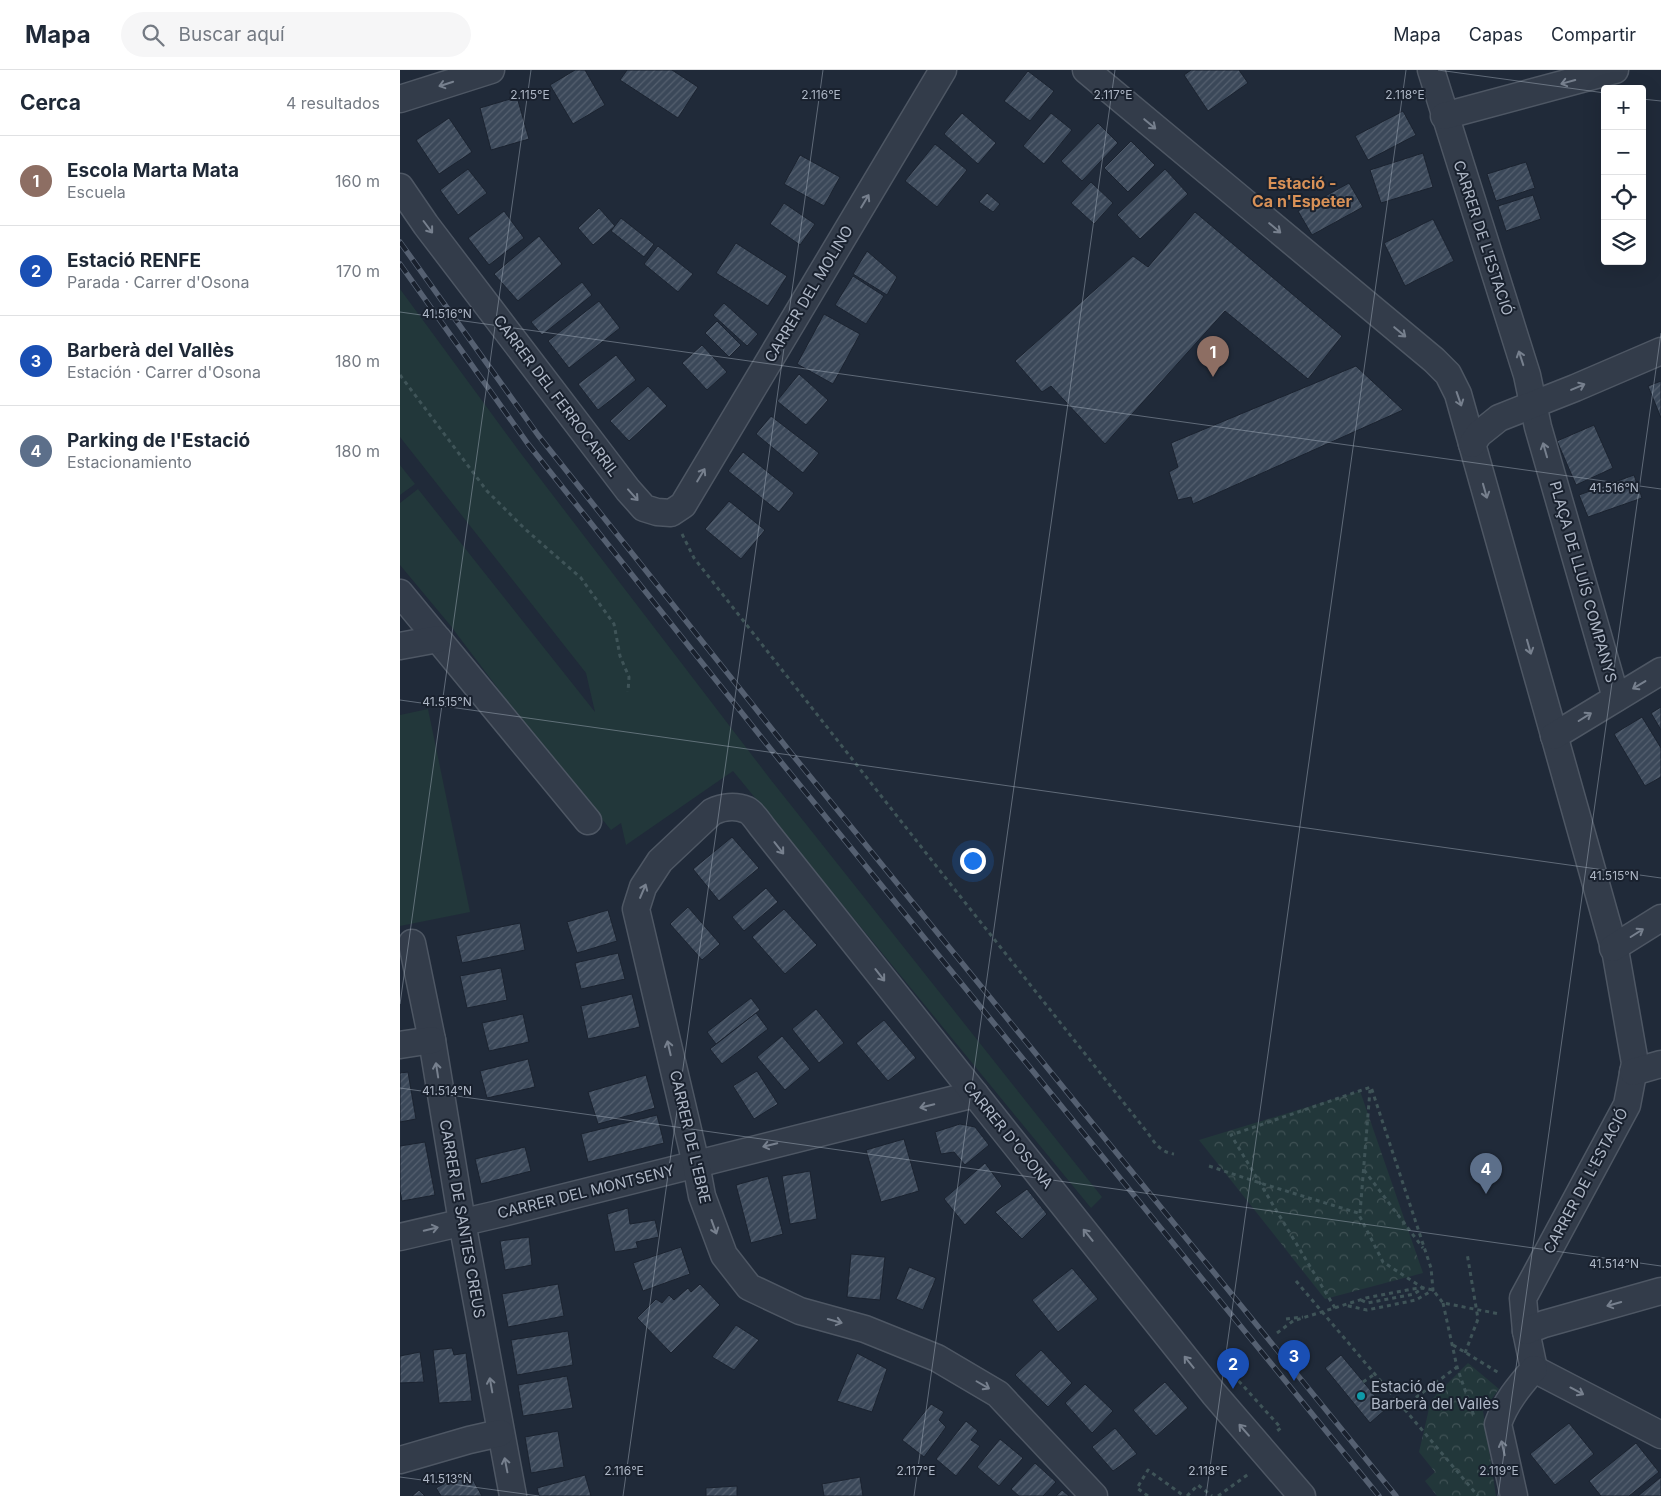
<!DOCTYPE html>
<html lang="es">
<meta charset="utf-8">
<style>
:root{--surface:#fff;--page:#f6f6f7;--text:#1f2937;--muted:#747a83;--line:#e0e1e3;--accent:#b45309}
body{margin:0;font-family:Inter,sans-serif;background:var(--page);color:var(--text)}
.controls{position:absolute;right:15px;top:15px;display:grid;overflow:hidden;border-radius:5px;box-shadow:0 5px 20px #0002}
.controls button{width:45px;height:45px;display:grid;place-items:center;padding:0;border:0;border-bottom:1px solid var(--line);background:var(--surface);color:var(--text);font:25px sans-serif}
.you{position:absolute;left:572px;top:790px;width:18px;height:18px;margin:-12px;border:4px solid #fff;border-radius:50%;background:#1a73e8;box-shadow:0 0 0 8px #1a73e833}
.badge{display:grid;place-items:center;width:32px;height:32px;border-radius:50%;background:var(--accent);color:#fff;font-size:16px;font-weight:700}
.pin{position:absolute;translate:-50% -41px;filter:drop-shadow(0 1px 2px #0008)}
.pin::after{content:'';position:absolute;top:26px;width:18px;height:15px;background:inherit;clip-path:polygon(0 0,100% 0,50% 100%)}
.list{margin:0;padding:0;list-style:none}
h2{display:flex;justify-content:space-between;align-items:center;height:65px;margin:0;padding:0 20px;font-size:21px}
h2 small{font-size:16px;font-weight:400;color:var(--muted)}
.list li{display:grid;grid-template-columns:32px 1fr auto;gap:15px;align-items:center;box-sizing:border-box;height:90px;padding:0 20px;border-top:1px solid var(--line)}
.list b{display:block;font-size:19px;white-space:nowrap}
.list p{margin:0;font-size:16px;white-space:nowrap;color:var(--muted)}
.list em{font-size:16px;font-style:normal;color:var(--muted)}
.icon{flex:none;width:28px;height:28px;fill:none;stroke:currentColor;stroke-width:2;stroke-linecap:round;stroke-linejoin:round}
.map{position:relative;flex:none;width:1261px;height:1426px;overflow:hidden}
header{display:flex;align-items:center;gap:30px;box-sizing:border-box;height:70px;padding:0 25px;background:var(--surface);border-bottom:1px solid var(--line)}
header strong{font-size:24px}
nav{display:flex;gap:28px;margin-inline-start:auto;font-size:18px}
.search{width:350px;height:45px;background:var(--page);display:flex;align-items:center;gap:12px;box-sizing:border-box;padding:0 18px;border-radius:28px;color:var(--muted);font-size:19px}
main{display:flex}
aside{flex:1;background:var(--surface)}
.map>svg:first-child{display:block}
.grass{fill:#22373a}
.park{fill:url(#park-crowns)}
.building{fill:url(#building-hatch);stroke:#1b2330}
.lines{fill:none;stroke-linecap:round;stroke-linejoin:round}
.minor-casing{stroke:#4e5764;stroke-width:29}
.path{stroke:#3f5458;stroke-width:3;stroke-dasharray:4 4;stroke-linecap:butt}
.minor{stroke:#333c4a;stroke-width:26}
.rail-casing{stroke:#556071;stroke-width:5.5}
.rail{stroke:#19212e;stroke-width:4;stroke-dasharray:11;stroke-linecap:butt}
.oneway{stroke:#77808e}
.ticks{fill:none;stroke:#aeb7c6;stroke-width:1;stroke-opacity:0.45}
.culture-dot{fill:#0f9aa8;stroke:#19212e;stroke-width:2}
.labels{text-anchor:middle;stroke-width:4;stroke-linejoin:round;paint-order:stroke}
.street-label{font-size:15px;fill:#aeb7c6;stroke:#19212e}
.poi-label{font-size:15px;fill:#aeb7c6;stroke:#19212e;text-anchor:start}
.neighbourhood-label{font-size:16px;font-weight:bold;fill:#d89157;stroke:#19212e}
.ticks-label{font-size:12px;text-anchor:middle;fill:#aeb7c6;stroke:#19212e;stroke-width:4;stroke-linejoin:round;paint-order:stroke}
</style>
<header>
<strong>Mapa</strong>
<div class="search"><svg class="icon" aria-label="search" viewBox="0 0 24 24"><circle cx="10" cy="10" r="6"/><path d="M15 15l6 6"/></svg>Buscar aquí</div>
<nav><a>Mapa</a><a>Capas</a><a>Compartir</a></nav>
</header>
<main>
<aside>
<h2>Cerca<small>4 resultados</small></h2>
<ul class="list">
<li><span class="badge" style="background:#8d6e63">1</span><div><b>Escola Marta Mata</b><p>Escuela</p></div><em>160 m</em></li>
<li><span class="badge" style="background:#1a4fb4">2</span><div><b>Estació RENFE</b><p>Parada · Carrer d'Osona</p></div><em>170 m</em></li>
<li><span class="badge" style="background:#1a4fb4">3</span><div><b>Barberà del Vallès</b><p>Estación · Carrer d'Osona</p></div><em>180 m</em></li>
<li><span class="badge" style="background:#5c6f8a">4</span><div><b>Parking de l'Estació</b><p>Estacionamiento</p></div><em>180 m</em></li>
</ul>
</aside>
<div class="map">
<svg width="1261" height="1426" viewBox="0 0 1261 1426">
<defs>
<pattern id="park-crowns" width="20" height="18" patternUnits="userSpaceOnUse" patternTransform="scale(1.25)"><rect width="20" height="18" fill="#22373a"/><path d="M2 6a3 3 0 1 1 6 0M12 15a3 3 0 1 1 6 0" fill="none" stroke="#405255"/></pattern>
<pattern id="building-hatch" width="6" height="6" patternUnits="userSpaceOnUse" patternTransform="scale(1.25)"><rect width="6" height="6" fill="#3b4859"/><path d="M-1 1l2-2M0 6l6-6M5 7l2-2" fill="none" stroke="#55606f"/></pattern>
</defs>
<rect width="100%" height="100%" fill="#202a39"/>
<!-- grass -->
<g class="grass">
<polygon points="0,219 119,381 371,710 702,1127 691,1138 333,701 226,775 221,753 211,760 130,661 50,555 0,495 0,433 18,419 195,642 186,603 0,367"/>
<polygon points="0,395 15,414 0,425"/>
<polygon points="28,639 70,842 0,856 0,645"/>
</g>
<!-- park -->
<g class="park">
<polygon points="960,1021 1023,1203 925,1229 799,1070"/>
<polygon points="1068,1293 1099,1319 1083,1341 1096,1426 1037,1426 1025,1411 1035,1402 1019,1382 1031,1330"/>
</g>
<!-- building -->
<g class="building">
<polygon points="175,0 185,0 205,35 173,54 150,15"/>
<polygon points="227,0 272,0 298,17 278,48 220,10"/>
<polygon points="791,0 839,0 848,13 808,41 784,5"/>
<polygon points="628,1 654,21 630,51 604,31"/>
<polygon points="117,27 129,69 91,80 80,38"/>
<polygon points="1003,41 1016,65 968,90 955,66"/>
<polygon points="562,43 596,73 578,94 544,64"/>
<polygon points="651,43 672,60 644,94 623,76"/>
<polygon points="49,48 72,82 39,104 16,70"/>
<polygon points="698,53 718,73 682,111 661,91"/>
<polygon points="731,71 755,95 728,122 704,98"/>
<polygon points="535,74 567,100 537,137 505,111"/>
<polygon points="1023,83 1033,117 981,133 970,100"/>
<polygon points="400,85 440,107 424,136 384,114"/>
<polygon points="1126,92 1135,118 1096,131 1087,104"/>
<polygon points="68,99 87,123 58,145 40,120"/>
<polygon points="765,99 788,124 740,169 717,145"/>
<polygon points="691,112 713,133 694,154 671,133"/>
<polygon points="949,113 963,137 912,165 898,141"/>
<polygon points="587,123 600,134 593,142 579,132"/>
<polygon points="1133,125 1141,149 1106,161 1098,136"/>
<polygon points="384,133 415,154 400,175 370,154"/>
<polygon points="199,138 215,156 193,175 178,158"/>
<polygon points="104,141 124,168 89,195 68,168"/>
<polygon points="795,142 942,266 908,309 825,241 705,374 651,316 642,322 615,291 733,186 748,197"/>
<polygon points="221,148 254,174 244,187 211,161"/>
<polygon points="1033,149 1054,191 1005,216 984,173"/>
<polygon points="139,166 162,194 118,231 94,204"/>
<polygon points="336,173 387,206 368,236 316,203"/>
<polygon points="258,176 293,204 278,222 244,194"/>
<polygon points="467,181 497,207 487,225 453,204"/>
<polygon points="453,206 484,226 466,254 435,235"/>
<polygon points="182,212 192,225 142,265 131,252"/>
<polygon points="199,231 220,258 169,298 148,271"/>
<polygon points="324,233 358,264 347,276 313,245"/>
<polygon points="424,244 460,264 433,314 397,294"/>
<polygon points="317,251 341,275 329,287 305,263"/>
<polygon points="302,275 327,302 307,320 282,293"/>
<polygon points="216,285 236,310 198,340 178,314"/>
<polygon points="956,296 1003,340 793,434 791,427 778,430 769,402 778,397 771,373"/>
<polygon points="399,304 428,330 406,355 377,331"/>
<polygon points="1261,311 1261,348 1248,316"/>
<polygon points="248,316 267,336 229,371 210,351"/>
<polygon points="371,346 419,383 403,403 356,364"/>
<polygon points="1194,355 1213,398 1176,415 1157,371"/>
<polygon points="343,382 394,423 379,442 328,401"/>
<polygon points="1234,405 1242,428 1188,447 1179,425"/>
<polygon points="329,431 365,460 341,489 305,459"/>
<polygon points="1261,637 1261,660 1251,643"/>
<polygon points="1242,647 1261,678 1261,707 1245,716 1214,664"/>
<polygon points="332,767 359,798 319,831 293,799"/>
<polygon points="366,818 378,832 344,861 332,847"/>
<polygon points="288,837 320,874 302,890 270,854"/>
<polygon points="384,839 417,875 385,904 352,867"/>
<polygon points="208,840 217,871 177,883 167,852"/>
<polygon points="120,853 125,880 62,893 56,866"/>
<polygon points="218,883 225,909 181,919 175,893"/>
<polygon points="101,898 107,930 67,938 60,906"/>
<polygon points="232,924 240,957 188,969 181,936"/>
<polygon points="351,928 360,940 316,974 307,962"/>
<polygon points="416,939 444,973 419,993 392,959"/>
<polygon points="356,943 368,959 322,994 310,979"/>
<polygon points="123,944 129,972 89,981 82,953"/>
<polygon points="484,950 516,988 488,1011 456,973"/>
<polygon points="382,966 410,999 385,1020 357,987"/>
<polygon points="128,989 135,1017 87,1028 80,1001"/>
<polygon points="357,1001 378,1034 354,1049 333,1016"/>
<polygon points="8,1002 16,1049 0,1052 0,1003"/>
<polygon points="246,1005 255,1038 198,1054 188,1022"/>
<polygon points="257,1045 264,1073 188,1092 181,1064"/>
<polygon points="560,1054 575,1057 589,1075 565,1095 554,1082 541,1084 535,1062"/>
<polygon points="504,1069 519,1121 481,1132 466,1080"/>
<polygon points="25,1072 35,1125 2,1131 0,1121 0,1076"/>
<polygon points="125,1077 131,1101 81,1114 75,1089"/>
<polygon points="585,1093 602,1116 565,1155 544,1129"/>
<polygon points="410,1101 417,1149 390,1154 382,1106"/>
<polygon points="368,1106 383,1164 351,1173 336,1115"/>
<polygon points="627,1119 647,1144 622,1169 595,1142"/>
<polygon points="228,1138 230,1154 255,1150 259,1167 236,1172 238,1178 215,1182 207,1144"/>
<polygon points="129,1167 132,1195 105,1200 100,1171"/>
<polygon points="281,1177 290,1204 243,1221 233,1193"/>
<polygon points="451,1184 485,1187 480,1230 447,1227"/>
<polygon points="509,1197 536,1208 523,1240 496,1229"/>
<polygon points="672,1198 698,1229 658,1262 632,1230"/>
<polygon points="158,1214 164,1246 108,1257 102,1224"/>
<polygon points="300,1214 320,1235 271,1283 237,1248 256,1229 262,1233 269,1225 274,1230 288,1218 291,1222"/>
<polygon points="336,1255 359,1270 334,1300 312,1287"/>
<polygon points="168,1261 173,1295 117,1305 111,1270"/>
<polygon points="52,1278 54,1285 66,1283 72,1331 39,1333 33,1280"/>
<polygon points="641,1280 672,1313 648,1337 615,1305"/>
<polygon points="20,1282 24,1312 0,1313 0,1286"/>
<polygon points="457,1283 487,1299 472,1342 437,1331"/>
<polygon points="941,1285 986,1339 970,1353 925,1298"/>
<polygon points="167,1306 173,1338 123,1346 118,1315"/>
<polygon points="765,1312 788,1338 756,1366 733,1340"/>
<polygon points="685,1314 713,1341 692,1363 665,1333"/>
<polygon points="531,1334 544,1342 539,1350 546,1357 524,1387 502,1370"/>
<polygon points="566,1351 578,1361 571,1370 580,1376 556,1406 536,1389"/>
<polygon points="1169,1353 1194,1384 1155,1415 1130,1384"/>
<polygon points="715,1358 737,1384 713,1401 692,1377"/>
<polygon points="158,1361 164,1397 131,1403 125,1367"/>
<polygon points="600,1369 623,1388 599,1416 577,1397"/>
<polygon points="1236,1373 1259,1402 1229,1426 1201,1426 1189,1411"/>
<polygon points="635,1393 656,1412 643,1426 619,1426 611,1419"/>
<polygon points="68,1401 82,1426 41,1426 36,1418"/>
<polygon points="185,1405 191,1426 139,1426 137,1418"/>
<polygon points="460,1407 463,1426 424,1426 422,1414"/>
<polygon points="1261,1407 1261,1426 1238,1426"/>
<polygon points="337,1416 337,1426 306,1426 306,1418"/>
<polygon points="19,1420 25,1426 12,1426"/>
<polygon points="662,1420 669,1426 656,1426"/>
</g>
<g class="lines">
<!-- minor casing -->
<g class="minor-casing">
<g id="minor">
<polyline points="686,0 1034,290 1048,304 1058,324 1216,885 1235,993 1227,1035 1123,1228 1126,1261 1134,1299"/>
<polyline points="1031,0 1127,305 1138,357 1216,628"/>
<polyline points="0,29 91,0"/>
<polyline points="1044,46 1215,0"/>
<polyline points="0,117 26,155 228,420 244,438 257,442 271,443 283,435 543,0"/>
<polyline points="1072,374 1079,364 1099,348 1175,318 1261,281"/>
<polyline points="0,523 188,751"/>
<polyline points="0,576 38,569"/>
<polyline points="1154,666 1261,601"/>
<polyline points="12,873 32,970 62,1152 113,1426"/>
<polyline points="1213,878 1261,848"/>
<polyline points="0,975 32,970"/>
<polyline points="1233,1002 1261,994"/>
<polyline points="0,1167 94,1145 575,1024"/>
<polyline points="1126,1261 1144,1254 1261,1221"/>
<polyline points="1134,1299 1261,1365"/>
<polyline points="0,1390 69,1370 100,1363"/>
<path d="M694,1426l-96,-102 -61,-36 -72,-29 -65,-18 -51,-24 -25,-32 -22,-59 -6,-32 -60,-255 7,-22 17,-26 52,-49c10,-5 23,-7 35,-2 6,3 12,13 16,18l451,566 88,102"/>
<path d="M1114,1426l-16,-72c7,-21 21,-38 36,-55"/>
</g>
</g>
<!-- path -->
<g class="path">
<polyline points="0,305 87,421 125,459 181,508 214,554 220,586 229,607 228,622"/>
<path d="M282,464l12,24 258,328 195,246c8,11 13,20 27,22"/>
<polyline points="809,1096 860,1113 958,1143 983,1192 1023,1218 1014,1224 967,1233 961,1230"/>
<polyline points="964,1100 1023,1178"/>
<polyline points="960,1143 970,1020"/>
<polyline points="896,1211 1078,1426"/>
<polyline points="1043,1233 1057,1297 1074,1346"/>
<polyline points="935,1238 831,1065 971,1017 1031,1198 1033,1220 1016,1230 967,1240 944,1235"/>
<polyline points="886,1249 903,1247"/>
<polyline points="877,1263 893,1251 966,1228 1012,1219 1023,1218 1033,1220 1043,1233 1100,1244"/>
<polyline points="1053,1275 1099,1303"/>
<polyline points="1065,1283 1078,1249 1067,1183"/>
<polyline points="828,1299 881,1358 877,1361"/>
<polyline points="963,1312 975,1304"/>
<polyline points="1003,1337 1057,1297"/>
<polyline points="748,1426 737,1418 748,1400 784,1426"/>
<polyline points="787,1426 798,1415 812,1426"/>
<polyline points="818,1426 850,1403"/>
</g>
<!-- minor -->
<use href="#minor" class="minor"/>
<!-- rail casing -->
<g class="rail-casing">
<g id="rail">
<polyline points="0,172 138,365 391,683 996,1426"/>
<polyline points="0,194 128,374 381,692 979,1426"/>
</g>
</g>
<!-- rail -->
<use href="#rail" class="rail"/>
</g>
<!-- one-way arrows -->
<defs><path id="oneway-shaft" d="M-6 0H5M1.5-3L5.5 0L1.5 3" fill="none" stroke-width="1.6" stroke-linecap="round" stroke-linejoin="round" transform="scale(1.25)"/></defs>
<g class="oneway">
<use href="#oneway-shaft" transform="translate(1168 12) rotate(165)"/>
<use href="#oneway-shaft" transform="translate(46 14) rotate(162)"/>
<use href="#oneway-shaft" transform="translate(750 54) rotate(40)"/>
<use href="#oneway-shaft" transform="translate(465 131) rotate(-59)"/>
<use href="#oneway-shaft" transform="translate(28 157) rotate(53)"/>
<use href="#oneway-shaft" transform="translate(875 158) rotate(40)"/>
<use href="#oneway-shaft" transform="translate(1000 262) rotate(40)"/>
<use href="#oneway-shaft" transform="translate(1121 288) rotate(-108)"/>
<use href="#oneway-shaft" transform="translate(1178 317) rotate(-23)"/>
<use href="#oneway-shaft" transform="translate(1059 329) rotate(71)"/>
<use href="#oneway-shaft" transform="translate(1145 380) rotate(-106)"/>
<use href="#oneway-shaft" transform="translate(301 405) rotate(-59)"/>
<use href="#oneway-shaft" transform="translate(1085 421) rotate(74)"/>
<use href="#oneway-shaft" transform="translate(233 425) rotate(48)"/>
<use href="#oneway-shaft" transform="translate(1129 577) rotate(74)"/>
<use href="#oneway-shaft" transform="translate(1239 615) rotate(149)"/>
<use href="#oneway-shaft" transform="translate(1185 647) rotate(-32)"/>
<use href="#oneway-shaft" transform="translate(379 778) rotate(52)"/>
<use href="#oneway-shaft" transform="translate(243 821) rotate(-67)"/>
<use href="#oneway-shaft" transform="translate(1237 863) rotate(-32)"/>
<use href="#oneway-shaft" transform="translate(480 905) rotate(52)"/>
<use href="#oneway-shaft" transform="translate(269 978) rotate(-103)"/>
<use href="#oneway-shaft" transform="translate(37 1000) rotate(-99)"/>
<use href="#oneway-shaft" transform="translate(527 1036) rotate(166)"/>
<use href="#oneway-shaft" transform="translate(370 1075) rotate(166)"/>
<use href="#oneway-shaft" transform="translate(314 1157) rotate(70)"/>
<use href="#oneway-shaft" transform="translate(31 1159) rotate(-14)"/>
<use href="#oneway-shaft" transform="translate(688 1165) rotate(-129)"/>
<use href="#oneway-shaft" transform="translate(1214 1234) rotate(164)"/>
<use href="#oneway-shaft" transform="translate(435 1251) rotate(16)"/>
<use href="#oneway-shaft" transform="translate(789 1292) rotate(-129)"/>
<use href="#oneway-shaft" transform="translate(91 1315) rotate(-100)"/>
<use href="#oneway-shaft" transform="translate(583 1315) rotate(30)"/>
<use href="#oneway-shaft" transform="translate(1177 1321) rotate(28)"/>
<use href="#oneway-shaft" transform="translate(844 1360) rotate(-131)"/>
<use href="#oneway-shaft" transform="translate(1103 1378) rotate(-103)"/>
<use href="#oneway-shaft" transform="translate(106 1395) rotate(-101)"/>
</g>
<!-- ticks -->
<path class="ticks" d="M1038,0l167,23M1242,29l19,2M0,242l1261,177M0,630l1261,178M0,934l131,-934M0,1018l1261,178M0,1407l139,19M223,1426l200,-1426M514,1426l201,-1426M806,1426l200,-1426M1098,1426l163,-1163"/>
<!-- markers -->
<circle class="culture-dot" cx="961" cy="1326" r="5"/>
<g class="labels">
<!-- street labels -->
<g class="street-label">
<text transform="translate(1083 168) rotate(72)" y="5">CARRER DE L'ESTACIÓ</text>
<text transform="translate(409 224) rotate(-59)" y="5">CARRER DEL MOLINO</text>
<text transform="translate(156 326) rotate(53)" y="5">CARRER DEL FERROCARRIL</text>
<text transform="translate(1183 512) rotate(74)" y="5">PLAÇA DE LLUÍS COMPANYS</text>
<text transform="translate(608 1065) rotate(51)" y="5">CARRER D'OSONA</text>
<text transform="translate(290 1067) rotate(77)" y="5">CARRER DE L'EBRE</text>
<text transform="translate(1186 1111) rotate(-62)" y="5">CARRER DE L'ESTACIÓ</text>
<text transform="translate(186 1122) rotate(-14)" y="5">CARRER DEL MONTSENY</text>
<text transform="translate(62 1149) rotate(80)" y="5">CARRER DE SANTES CREUS</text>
</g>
<!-- poi labels -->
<g class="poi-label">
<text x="971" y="1322">Estació de<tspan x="971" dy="17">Barberà del Vallès</tspan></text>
</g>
<!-- neighbourhood labels -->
<g class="neighbourhood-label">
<text x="902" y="119">Estació -<tspan x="902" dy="18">Ca n'Espeter</tspan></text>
</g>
</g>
<g class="ticks-label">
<text x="130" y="29">2.115°E</text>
<text x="421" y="29">2.116°E</text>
<text x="713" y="29">2.117°E</text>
<text x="1005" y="29">2.118°E</text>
<text x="47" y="248">41.516°N</text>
<text x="1214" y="422">41.516°N</text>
<text x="47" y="636">41.515°N</text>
<text x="1214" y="810">41.515°N</text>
<text x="47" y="1025">41.514°N</text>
<text x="1214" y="1198">41.514°N</text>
<text x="224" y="1405">2.116°E</text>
<text x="516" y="1405">2.117°E</text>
<text x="808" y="1405">2.118°E</text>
<text x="1099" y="1405">2.119°E</text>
<text x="47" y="1413">41.513°N</text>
</g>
</svg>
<div class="controls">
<button>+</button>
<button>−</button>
<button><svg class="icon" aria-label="locate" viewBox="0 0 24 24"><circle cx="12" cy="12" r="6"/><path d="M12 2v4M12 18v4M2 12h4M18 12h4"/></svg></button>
<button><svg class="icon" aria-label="layers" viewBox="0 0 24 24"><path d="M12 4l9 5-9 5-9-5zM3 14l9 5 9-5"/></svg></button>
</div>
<div class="you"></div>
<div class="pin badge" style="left:813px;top:307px;background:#8d6e63">1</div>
<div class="pin badge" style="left:833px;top:1319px;background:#1a4fb4">2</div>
<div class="pin badge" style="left:894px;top:1311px;background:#1a4fb4">3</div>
<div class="pin badge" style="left:1086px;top:1124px;background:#5c6f8a">4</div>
</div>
</main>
